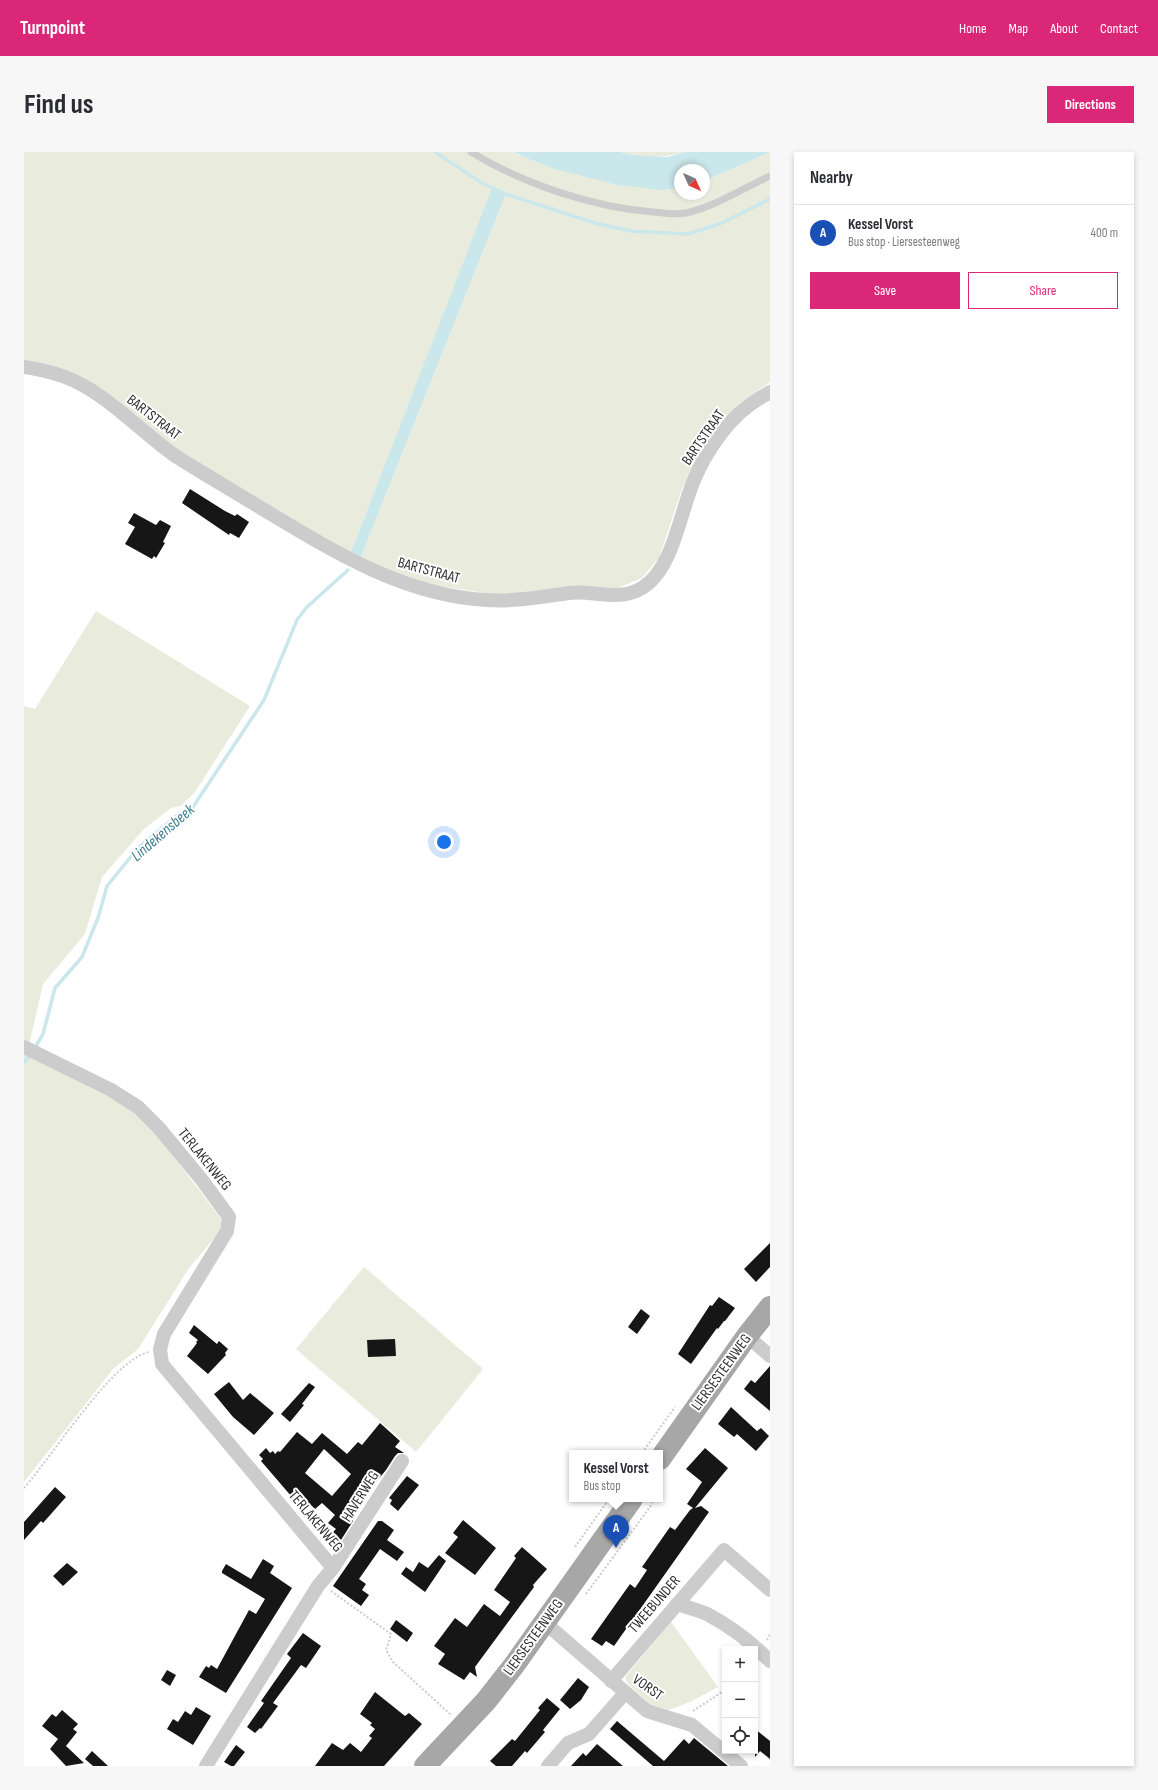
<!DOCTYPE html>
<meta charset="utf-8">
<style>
:root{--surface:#fff;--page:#f7f7f7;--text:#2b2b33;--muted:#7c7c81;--line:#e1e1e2;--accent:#db2777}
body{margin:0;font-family:"Sofia Sans Condensed",sans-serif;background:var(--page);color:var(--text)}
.controls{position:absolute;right:12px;bottom:12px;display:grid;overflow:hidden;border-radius:0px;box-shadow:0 2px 6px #0003}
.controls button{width:36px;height:36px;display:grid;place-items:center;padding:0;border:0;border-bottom:1px solid var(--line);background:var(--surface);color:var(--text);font:20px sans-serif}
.compass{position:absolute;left:650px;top:12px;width:36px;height:36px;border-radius:50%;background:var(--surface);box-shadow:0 2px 6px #0003;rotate:135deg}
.you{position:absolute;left:420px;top:690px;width:14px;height:14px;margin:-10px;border:3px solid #fff;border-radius:50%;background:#1a73e8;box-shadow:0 0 0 6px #1a73e833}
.badge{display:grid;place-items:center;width:26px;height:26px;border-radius:50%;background:var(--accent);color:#fff;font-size:13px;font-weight:700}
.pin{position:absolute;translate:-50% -33px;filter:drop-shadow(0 1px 2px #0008)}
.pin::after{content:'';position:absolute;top:21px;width:14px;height:12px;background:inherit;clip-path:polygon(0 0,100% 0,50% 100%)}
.popup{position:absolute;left:545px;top:1298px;width:94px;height:52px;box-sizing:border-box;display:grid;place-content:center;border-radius:0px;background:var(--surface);filter:drop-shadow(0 1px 3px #0005);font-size:13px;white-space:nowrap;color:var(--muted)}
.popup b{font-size:15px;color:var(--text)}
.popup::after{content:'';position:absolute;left:50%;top:100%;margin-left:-8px;border:8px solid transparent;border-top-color:var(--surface)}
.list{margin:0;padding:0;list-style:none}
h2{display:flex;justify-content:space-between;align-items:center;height:52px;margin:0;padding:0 16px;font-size:17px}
h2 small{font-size:13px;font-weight:400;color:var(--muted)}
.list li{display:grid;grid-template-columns:26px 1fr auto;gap:12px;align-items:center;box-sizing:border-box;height:56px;padding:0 16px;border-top:1px solid var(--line)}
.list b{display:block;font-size:15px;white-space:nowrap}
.list p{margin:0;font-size:13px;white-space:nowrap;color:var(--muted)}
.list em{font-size:13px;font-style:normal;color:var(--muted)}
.actions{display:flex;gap:8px;padding:12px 16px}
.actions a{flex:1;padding:9px 0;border:1px solid var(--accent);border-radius:0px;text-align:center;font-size:14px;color:var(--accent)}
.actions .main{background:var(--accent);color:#fff}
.icon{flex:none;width:22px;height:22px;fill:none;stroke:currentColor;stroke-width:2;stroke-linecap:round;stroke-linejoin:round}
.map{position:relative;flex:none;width:746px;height:1614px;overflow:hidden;border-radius:0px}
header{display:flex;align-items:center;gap:24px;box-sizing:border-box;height:56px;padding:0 20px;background:var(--accent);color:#fff}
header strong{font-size:19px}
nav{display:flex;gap:22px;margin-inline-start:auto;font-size:14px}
.intro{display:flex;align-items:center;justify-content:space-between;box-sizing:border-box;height:96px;padding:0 24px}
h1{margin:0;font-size:28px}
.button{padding:10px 18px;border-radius:0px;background:var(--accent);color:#fff;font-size:14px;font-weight:700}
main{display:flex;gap:24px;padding:0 24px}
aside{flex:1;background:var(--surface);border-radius:0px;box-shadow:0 2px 6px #0003}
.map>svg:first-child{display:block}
.green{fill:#e9ecdd}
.water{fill:#cae7ec}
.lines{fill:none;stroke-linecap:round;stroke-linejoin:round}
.stream{stroke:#cae7ec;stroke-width:3.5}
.building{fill:#161616;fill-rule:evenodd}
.path{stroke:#ccc;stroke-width:2;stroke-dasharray:2 2;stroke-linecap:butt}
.lane{stroke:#ccc;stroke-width:7}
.street{stroke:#ccc;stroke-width:14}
.primary{stroke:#a7a7a7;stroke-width:22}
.labels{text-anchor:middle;stroke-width:4;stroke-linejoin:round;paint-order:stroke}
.street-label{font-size:15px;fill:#2f2f2f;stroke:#fff}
.water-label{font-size:16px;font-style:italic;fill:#3b7f8b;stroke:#fff}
</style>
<header>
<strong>Turnpoint</strong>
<nav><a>Home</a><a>Map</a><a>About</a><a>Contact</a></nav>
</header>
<div class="intro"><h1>Find us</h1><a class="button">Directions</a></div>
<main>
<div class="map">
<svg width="746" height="1614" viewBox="0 0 746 1614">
<rect width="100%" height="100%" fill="#fff"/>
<!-- green -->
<g class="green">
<polygon points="0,0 488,0 493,3 637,38 656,36 656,42 680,42 680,29 746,0 746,230 716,251 676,303 658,337 635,406 618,426 594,436 567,435 474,443 409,433 371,422 337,405 482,42 468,37 327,400 315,395 155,299 78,239 0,209"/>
<path d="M596,0h64c-22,7 -41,6 -64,0z"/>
<polygon points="72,459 226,554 171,640 157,654 147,656 120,677 78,725 61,782 19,832 5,893 0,891 0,554 11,557"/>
<polygon points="0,902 112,959 131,980 197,1067 196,1079 165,1116 114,1197 89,1217 0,1330"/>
<polygon points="340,1115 459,1217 392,1300 272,1197"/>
<polygon points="647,1470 694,1535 666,1550 645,1558 627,1553 603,1531 601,1525"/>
</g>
<!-- water -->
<g class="water">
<polygon points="488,0 596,0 609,3 644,5 660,0 746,0 680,29 680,18 656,18 656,36 637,38 594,33 531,17"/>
<polygon points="468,36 482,42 337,405 327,400"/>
</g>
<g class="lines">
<!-- stream -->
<g class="stream">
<polyline points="411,0 458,31 482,42 574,72 607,79 664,82 698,71 746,47"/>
<polyline points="12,894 19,882 31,836 58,805 74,766 83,734 114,696 151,665 167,658 240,548 273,468 282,456 324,418"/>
<polyline points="0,910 6,903"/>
</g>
</g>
<!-- building -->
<g class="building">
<polygon points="166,337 201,359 211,364 213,362 225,370 215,386 206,381 205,383 158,351"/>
<polygon points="110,361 132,373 136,368 147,374 139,390 141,391 132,406 130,404 128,407 101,392 111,375 104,371"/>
<polygon points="746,1091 746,1115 732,1130 720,1117"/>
<polygon points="695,1145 711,1156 701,1169 700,1169 694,1177 693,1176 667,1212 654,1202 686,1153 688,1154"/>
<polygon points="617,1157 626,1164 613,1182 604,1175"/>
<polygon points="170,1173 193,1192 195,1189 204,1197 201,1201 202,1203 184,1222 163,1204 173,1191 172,1190 174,1188 165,1181"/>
<polygon points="371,1187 372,1204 344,1205 343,1188"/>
<polygon points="746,1214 746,1259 720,1237 727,1228 731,1231"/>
<polygon points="205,1230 219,1248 226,1241 250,1261 230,1283 209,1265 190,1242"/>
<polygon points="285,1231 291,1235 278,1252 280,1253 266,1270 257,1262"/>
<polygon points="707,1255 733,1279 737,1276 745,1284 732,1299 713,1282 710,1285 694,1272"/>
<path d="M356,1271l20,18 -5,6 9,6h-6l-3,3 -9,14 -38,46 5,5 -12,19 -9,-7 4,-4 -8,-6 7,-8 -13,-12 -7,6 -4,-4 -7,6 -43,-50 2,-2 -4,-4 7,-7 4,5 3,-2 2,3 3,-3 2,1 17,-20 15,12 10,-11 25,21 11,-12 4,3zM300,1297l27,25 -19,22 -27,-23z"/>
<polygon points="681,1296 704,1316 671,1356 677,1354 685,1360 590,1494 582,1489 578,1494 567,1487 606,1432 611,1436 623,1418 618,1415 646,1375 651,1378 666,1358 669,1356 663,1352 678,1330 662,1317"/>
<polygon points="383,1324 395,1333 374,1359 366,1352 368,1348 365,1346"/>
<polygon points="31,1335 42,1345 19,1371 17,1369 0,1388 0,1370"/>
<polygon points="439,1368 472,1396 451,1423 421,1401 434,1385 429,1381"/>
<polygon points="354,1369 358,1369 370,1378 363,1388 380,1400 373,1409 356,1397 335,1427 342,1432 338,1438 345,1443 337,1454 309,1434"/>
<polygon points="498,1395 523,1417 509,1433 510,1435 451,1515 453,1525 446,1520 440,1528 414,1512 421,1502 410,1494 431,1466 443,1475 460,1452 476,1464 486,1450 470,1438 492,1406 490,1404"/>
<polygon points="415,1403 422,1409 401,1440 377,1422 382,1415 389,1420 395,1410 404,1416"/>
<polygon points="239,1407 250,1414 246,1421 268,1436 202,1541 175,1525 182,1514 185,1516 187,1513 193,1517 225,1458 232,1462 241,1447 198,1421 198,1419 202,1412 227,1427"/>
<polygon points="43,1411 54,1420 39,1434 29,1424"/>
<polygon points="372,1468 389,1481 383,1490 366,1477"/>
<polygon points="279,1481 297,1494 282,1516 277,1513 249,1551 254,1554 237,1577 236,1576 231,1581 223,1575 240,1551 237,1549 267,1506 263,1502"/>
<polygon points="143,1518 152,1523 146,1534 137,1528"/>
<polygon points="554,1526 565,1535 557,1548 546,1557 536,1548"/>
<polygon points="351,1540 381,1564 385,1561 398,1572 360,1614 291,1614 308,1591 319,1598 326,1591 337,1600 348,1586 345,1584 351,1577 346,1573 348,1571 336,1562"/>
<polygon points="523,1546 536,1557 519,1578 521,1580 503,1601 501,1599 488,1614 472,1614 466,1609 488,1587 491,1589 516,1558 514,1556"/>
<polygon points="172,1555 187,1564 169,1593 143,1577 149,1567 154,1570 161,1559 167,1563"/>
<polygon points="38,1558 54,1572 49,1577 53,1580 42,1594 60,1611 42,1614 26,1597 34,1587 18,1574 28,1562 32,1565"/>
<polygon points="593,1569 640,1609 660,1587 665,1592 670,1586 704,1614 629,1614 586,1577"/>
<polygon points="731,1577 746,1589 746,1607 736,1599 731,1605"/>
<polygon points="573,1592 599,1614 547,1614 559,1601 562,1604"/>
<polygon points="212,1593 221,1600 210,1614 207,1614 200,1610"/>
<polygon points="68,1599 84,1614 69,1614 61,1607"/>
</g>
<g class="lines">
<!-- path -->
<g class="path">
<polyline points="618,1301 651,1255"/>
<polyline points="636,1331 639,1323"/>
<path d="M0,1336c28,-31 88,-128 125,-136"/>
<polyline points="551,1395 585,1347"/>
<polyline points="307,1439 367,1482 362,1498 369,1510 427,1563"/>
<polyline points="562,1442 626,1355 629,1347"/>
<polyline points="743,1488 746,1482"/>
<polyline points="669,1559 701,1538"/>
</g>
<!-- lane -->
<path class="lane" d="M447,0c52,32 121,55 182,60 10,1 23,3 33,1 30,-7 56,-24 84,-37"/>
<!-- street -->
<g class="street">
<path d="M0,215c14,2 27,5 41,10 39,14 75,54 109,78 28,18 58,35 87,53 70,42 141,87 225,92 28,2 55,-3 83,-7 25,-3 50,9 73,-5 32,-19 38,-78 53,-110 11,-26 30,-54 52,-71 7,-6 15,-10 23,-15"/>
<polyline points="0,895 87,938 114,955 135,976 178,1028 205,1065 203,1079 140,1182 136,1197 138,1212 309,1416 294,1434 182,1614"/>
<polyline points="723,1184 746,1204"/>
<polyline points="309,1416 378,1309"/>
<path d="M653,1452c10,3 21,6 30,10 23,12 45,29 63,47"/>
<polyline points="520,1470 623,1559 668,1573 717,1614"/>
<polyline points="587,1529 700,1398 746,1438"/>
<polyline points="524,1614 544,1591 565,1582 601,1541"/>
</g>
<!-- primary -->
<g class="primary">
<polyline points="636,1307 723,1184 746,1155"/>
<polyline points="401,1614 462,1549 491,1512 608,1347"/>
</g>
</g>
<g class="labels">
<!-- street labels -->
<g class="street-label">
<text transform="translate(130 265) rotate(38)" y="5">BARTSTRAAT</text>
<text transform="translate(679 285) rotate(-55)" y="5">BARTSTRAAT</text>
<text transform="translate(405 418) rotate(15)" y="5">BARTSTRAAT</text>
<text transform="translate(181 1007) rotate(51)" y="5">TERLAKENWEG</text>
<text transform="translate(697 1220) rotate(-54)" y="5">LIERSESTEENWEG</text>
<text transform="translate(336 1344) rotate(-58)" y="5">HAVERWEG</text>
<text transform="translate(292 1369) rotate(50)" y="5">TERLAKENWEG</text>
<text transform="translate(630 1452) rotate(-49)" y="5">TWEEBUNDER</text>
<text transform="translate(509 1485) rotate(-54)" y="5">LIERSESTEENWEG</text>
<text transform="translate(624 1535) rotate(35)" y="5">VORST</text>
</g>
<!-- water labels -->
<g class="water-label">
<text transform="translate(138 680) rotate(-41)" y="6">Lindekensbeek</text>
</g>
</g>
</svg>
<div class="controls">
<button>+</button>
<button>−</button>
<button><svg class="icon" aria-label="locate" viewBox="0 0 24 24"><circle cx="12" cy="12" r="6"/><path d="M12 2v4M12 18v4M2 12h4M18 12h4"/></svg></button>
</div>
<svg class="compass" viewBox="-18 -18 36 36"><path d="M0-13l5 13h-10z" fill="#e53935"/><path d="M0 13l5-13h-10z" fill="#7c7c81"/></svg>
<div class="you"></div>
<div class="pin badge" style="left:592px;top:1396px;background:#1a4fb4">A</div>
<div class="popup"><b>Kessel Vorst</b>Bus stop</div>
</div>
<aside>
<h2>Nearby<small></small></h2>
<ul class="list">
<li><span class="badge" style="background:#1a4fb4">A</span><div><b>Kessel Vorst</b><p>Bus stop · Liersesteenweg</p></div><em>400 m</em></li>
</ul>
<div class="actions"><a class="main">Save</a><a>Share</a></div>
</aside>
</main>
